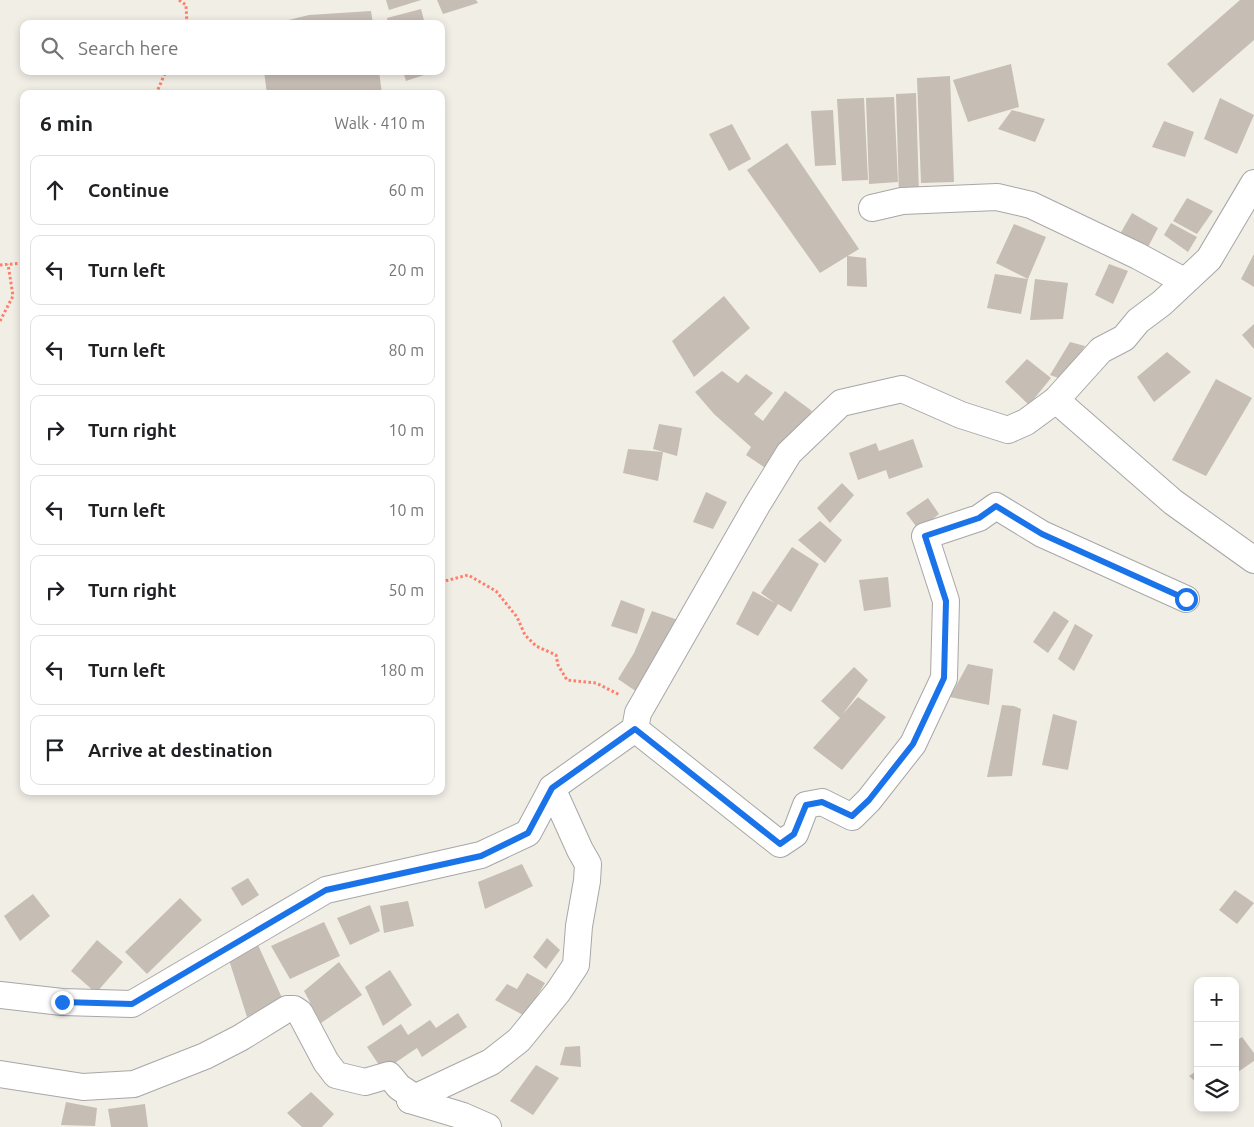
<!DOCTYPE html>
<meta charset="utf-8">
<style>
:root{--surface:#fff;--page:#f6f6f6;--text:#202124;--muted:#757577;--line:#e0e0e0}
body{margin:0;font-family:Ubuntu,sans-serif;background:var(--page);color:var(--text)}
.controls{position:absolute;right:15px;bottom:15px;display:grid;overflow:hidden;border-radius:10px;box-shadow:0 2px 8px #0003}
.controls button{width:45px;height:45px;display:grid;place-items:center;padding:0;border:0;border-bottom:1px solid var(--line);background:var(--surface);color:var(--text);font:25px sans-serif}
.stop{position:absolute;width:15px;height:15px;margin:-11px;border:4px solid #1a73e8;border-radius:50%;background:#fff}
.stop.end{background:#1a73e8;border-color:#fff;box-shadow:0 1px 5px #0008}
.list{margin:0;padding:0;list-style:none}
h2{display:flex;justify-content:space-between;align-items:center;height:65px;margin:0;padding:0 20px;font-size:21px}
h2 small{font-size:16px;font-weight:400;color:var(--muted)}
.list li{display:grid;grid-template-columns:32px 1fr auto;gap:15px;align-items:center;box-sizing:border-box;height:70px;margin:0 10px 10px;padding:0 10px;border:1px solid var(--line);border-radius:10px}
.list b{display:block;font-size:19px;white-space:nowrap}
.list em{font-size:16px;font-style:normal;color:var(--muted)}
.icon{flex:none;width:28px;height:28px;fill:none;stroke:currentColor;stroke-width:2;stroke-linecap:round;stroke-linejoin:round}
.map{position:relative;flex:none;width:1254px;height:1127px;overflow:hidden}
.search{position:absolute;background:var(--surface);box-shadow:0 2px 8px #0003;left:20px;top:20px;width:425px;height:55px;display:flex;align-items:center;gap:12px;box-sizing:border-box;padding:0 18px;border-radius:10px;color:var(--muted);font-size:19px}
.panel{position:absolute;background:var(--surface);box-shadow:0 2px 8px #0003;left:20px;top:90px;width:425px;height:705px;border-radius:10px}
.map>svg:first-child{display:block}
.building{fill:#c6bdb5}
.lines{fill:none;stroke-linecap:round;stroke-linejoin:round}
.minor-casing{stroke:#a7a7a7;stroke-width:28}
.path{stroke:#ff7d69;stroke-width:3;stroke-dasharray:2.5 2.5;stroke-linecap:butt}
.minor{stroke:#fff;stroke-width:26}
.route{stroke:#1a73e8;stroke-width:6}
</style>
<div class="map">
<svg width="1254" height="1127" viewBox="0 0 1254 1127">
<rect width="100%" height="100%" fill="#f1eee6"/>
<!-- building -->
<g class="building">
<polygon points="386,0 421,0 389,10"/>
<polygon points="437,0 476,0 478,3 443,14"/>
<polygon points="1240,0 1254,0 1254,40 1193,93 1167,64"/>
<polygon points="421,9 425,24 388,24 387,18"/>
<polygon points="371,11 373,24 272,24 309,15"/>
<polygon points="1011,64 1019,107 968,122 953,80"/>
<polygon points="264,71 379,71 382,94 267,94"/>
<polygon points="403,71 433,71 433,72 406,81"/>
<polygon points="950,76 954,182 921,183 917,78"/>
<polygon points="916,93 919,194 899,195 896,94"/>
<polygon points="894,97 898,182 869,184 866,98"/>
<polygon points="864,98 868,180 842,181 837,99"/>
<polygon points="1220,98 1254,115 1237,154 1204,139"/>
<polygon points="833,110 836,165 815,166 811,111"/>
<polygon points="1012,110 1045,119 1035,142 998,129"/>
<polygon points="1164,121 1194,132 1185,157 1152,147"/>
<polygon points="732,124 751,159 729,171 709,134"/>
<polygon points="787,143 859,249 820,273 747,170"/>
<polygon points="1187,198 1213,211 1197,234 1173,221"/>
<polygon points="1132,213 1158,228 1147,249 1120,234"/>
<polygon points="1171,223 1197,237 1188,252 1164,235"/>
<polygon points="1014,224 1046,237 1028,279 996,263"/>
<polygon points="1254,254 1254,287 1241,279"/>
<polygon points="847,256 866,258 867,287 847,286"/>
<polygon points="1109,264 1128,271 1113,304 1095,295"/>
<polygon points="995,274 1028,279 1021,314 987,308"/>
<polygon points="1035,279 1068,283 1063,319 1030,320"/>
<polygon points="724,296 750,328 694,377 672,341"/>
<polygon points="1254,324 1254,349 1242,335"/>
<polygon points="1070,342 1085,346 1064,380 1050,375"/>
<polygon points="1167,352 1191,372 1154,402 1137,377"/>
<polygon points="1027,359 1051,378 1029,405 1005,382"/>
<polygon points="722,371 738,383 746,374 773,393 754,414 763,421 785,391 812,411 790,442 767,469 746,455 751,447 714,414 695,392"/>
<polygon points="1216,379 1252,398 1206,476 1172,460"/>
<polygon points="659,424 682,428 677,456 653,449"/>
<polygon points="913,439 923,467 889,479 886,470 858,480 849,453 876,443 879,451"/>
<polygon points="628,449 663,452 658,481 623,473"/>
<polygon points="842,483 854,495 830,523 817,508"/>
<polygon points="706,492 727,502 713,529 693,522"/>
<polygon points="928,498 939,514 919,530 906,513"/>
<polygon points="820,521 842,540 825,563 798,540"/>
<polygon points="792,547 819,564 791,612 778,604 758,636 736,624 753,591 775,603 761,593"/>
<polygon points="888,577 891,607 864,611 859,580"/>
<polygon points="621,600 645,609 637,634 611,626"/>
<polygon points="652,611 678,620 637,692 618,679 634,653"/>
<polygon points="1054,611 1069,621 1048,653 1033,642"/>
<polygon points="1075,624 1093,635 1074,671 1058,659"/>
<polygon points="968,664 993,669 989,705 950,697"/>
<polygon points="854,667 868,680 842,715 858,697 886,717 842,770 813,748 840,718 821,701"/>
<polygon points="1002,705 1014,706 1021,709 1012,776 987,777"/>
<polygon points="1053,714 1077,721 1068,770 1042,765"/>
<polygon points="522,864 533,886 485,909 478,882"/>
<polygon points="248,878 259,895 242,906 231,888"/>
<polygon points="1235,890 1254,903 1237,924 1219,910"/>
<polygon points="33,894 50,916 20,941 4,916"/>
<polygon points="180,898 202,920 147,974 125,952"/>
<polygon points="408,901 414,926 384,933 380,906"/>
<polygon points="370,905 380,931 350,945 337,918"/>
<polygon points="324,922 340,956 290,979 271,946"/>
<polygon points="547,938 560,950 546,969 533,957"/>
<polygon points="97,940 123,962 96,993 71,971"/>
<polygon points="258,945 283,1000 247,1017 229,960"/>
<polygon points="339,962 362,995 321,1023 304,991"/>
<polygon points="390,970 412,1005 383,1026 365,987"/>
<polygon points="527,973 545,983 525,1016 495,1000 507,984 517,989"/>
<polygon points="458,1013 467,1027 422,1057 417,1048 383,1071 367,1047 401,1024 408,1035 430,1020 436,1028"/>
<polygon points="1242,1037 1254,1053 1254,1061 1235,1074 1235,1042"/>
<polygon points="580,1046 581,1067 560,1065 565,1047"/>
<polygon points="536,1065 559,1078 533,1115 510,1101"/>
<polygon points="1198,1070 1198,1084 1189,1076"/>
<polygon points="311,1092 334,1114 322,1127 302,1127 287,1113"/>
<polygon points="66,1102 97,1108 95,1126 61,1125"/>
<polygon points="145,1104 148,1127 111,1127 108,1109"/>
</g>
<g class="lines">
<!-- minor casing -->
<g class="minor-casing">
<g id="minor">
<polyline points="872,208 902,201 997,197 1031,205 1138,256 1184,281"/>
<polyline points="1056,400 1173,502 1254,560"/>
<polyline points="635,729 780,844 795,834 806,805 822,802 852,817 869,800 913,744 944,678 946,601 925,536 979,518 996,506 1042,534 1186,599"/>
<polyline points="0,995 62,1002 132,1004 326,890 481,855 528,833 552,788 635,729 638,713 757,505 789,453 841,403 902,389 961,415 1008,430 1026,422 1056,400 1101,350 1124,338 1138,321 1162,303 1209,259 1254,183"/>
<polyline points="0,1074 83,1087 134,1084 205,1056 240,1038 287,1009 294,1009 300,1013 326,1062 336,1075 365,1082 389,1075 399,1087 411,1095 410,1100"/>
<polyline points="410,1100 491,1062 519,1040 558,992 576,965 579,926 587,881 588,864 580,850 552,788"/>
<polyline points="410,1100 463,1116 488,1127"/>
</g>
</g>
<!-- path -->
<g class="path">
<polyline points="179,0 186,5 187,24"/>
<polyline points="156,94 166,71"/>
<polyline points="0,265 24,263"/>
<polyline points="0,321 13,296 8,264"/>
<polyline points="441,582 468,575 496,591 517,617 525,635 536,646 556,655 558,665 567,680 596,683 620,695"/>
</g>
<!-- minor -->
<use href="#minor" class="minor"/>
</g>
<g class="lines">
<!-- route -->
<polyline class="route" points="62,1002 132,1004 326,890 481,856 528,833 552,788 635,729 780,844 794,834 806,805 822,802 852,816 869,800 913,744 944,678 946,601 925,536 979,518 996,506 1042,534 1186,599"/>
</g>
</svg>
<div class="controls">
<button>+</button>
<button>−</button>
<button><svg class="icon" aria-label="layers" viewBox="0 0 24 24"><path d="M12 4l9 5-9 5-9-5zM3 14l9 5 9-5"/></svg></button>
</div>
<div class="stop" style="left:1186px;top:599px"></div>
<div class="stop end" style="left:62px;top:1002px"></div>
<div class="search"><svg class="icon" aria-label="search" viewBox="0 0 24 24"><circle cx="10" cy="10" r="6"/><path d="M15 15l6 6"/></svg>Search here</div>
<section class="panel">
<h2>6 min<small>Walk · 410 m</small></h2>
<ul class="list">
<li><svg class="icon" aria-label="ahead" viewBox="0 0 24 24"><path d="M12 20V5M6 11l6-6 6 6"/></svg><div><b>Continue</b></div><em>60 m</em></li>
<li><svg class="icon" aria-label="left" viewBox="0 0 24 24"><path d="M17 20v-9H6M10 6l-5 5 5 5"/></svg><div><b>Turn left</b></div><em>20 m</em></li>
<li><svg class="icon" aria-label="left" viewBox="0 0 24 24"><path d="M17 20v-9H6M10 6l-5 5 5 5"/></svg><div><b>Turn left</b></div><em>80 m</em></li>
<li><svg class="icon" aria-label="right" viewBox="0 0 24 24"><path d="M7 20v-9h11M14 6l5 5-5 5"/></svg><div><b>Turn right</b></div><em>10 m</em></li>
<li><svg class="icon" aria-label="left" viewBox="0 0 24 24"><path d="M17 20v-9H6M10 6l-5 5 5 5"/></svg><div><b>Turn left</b></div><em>10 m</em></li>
<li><svg class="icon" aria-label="right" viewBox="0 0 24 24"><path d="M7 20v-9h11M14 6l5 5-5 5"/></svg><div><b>Turn right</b></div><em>50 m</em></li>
<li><svg class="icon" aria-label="left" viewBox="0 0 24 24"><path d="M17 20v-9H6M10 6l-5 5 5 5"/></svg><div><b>Turn left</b></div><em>180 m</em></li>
<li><svg class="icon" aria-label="arrive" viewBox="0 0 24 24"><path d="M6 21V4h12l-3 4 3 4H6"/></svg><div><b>Arrive at destination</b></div></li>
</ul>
</section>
</div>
